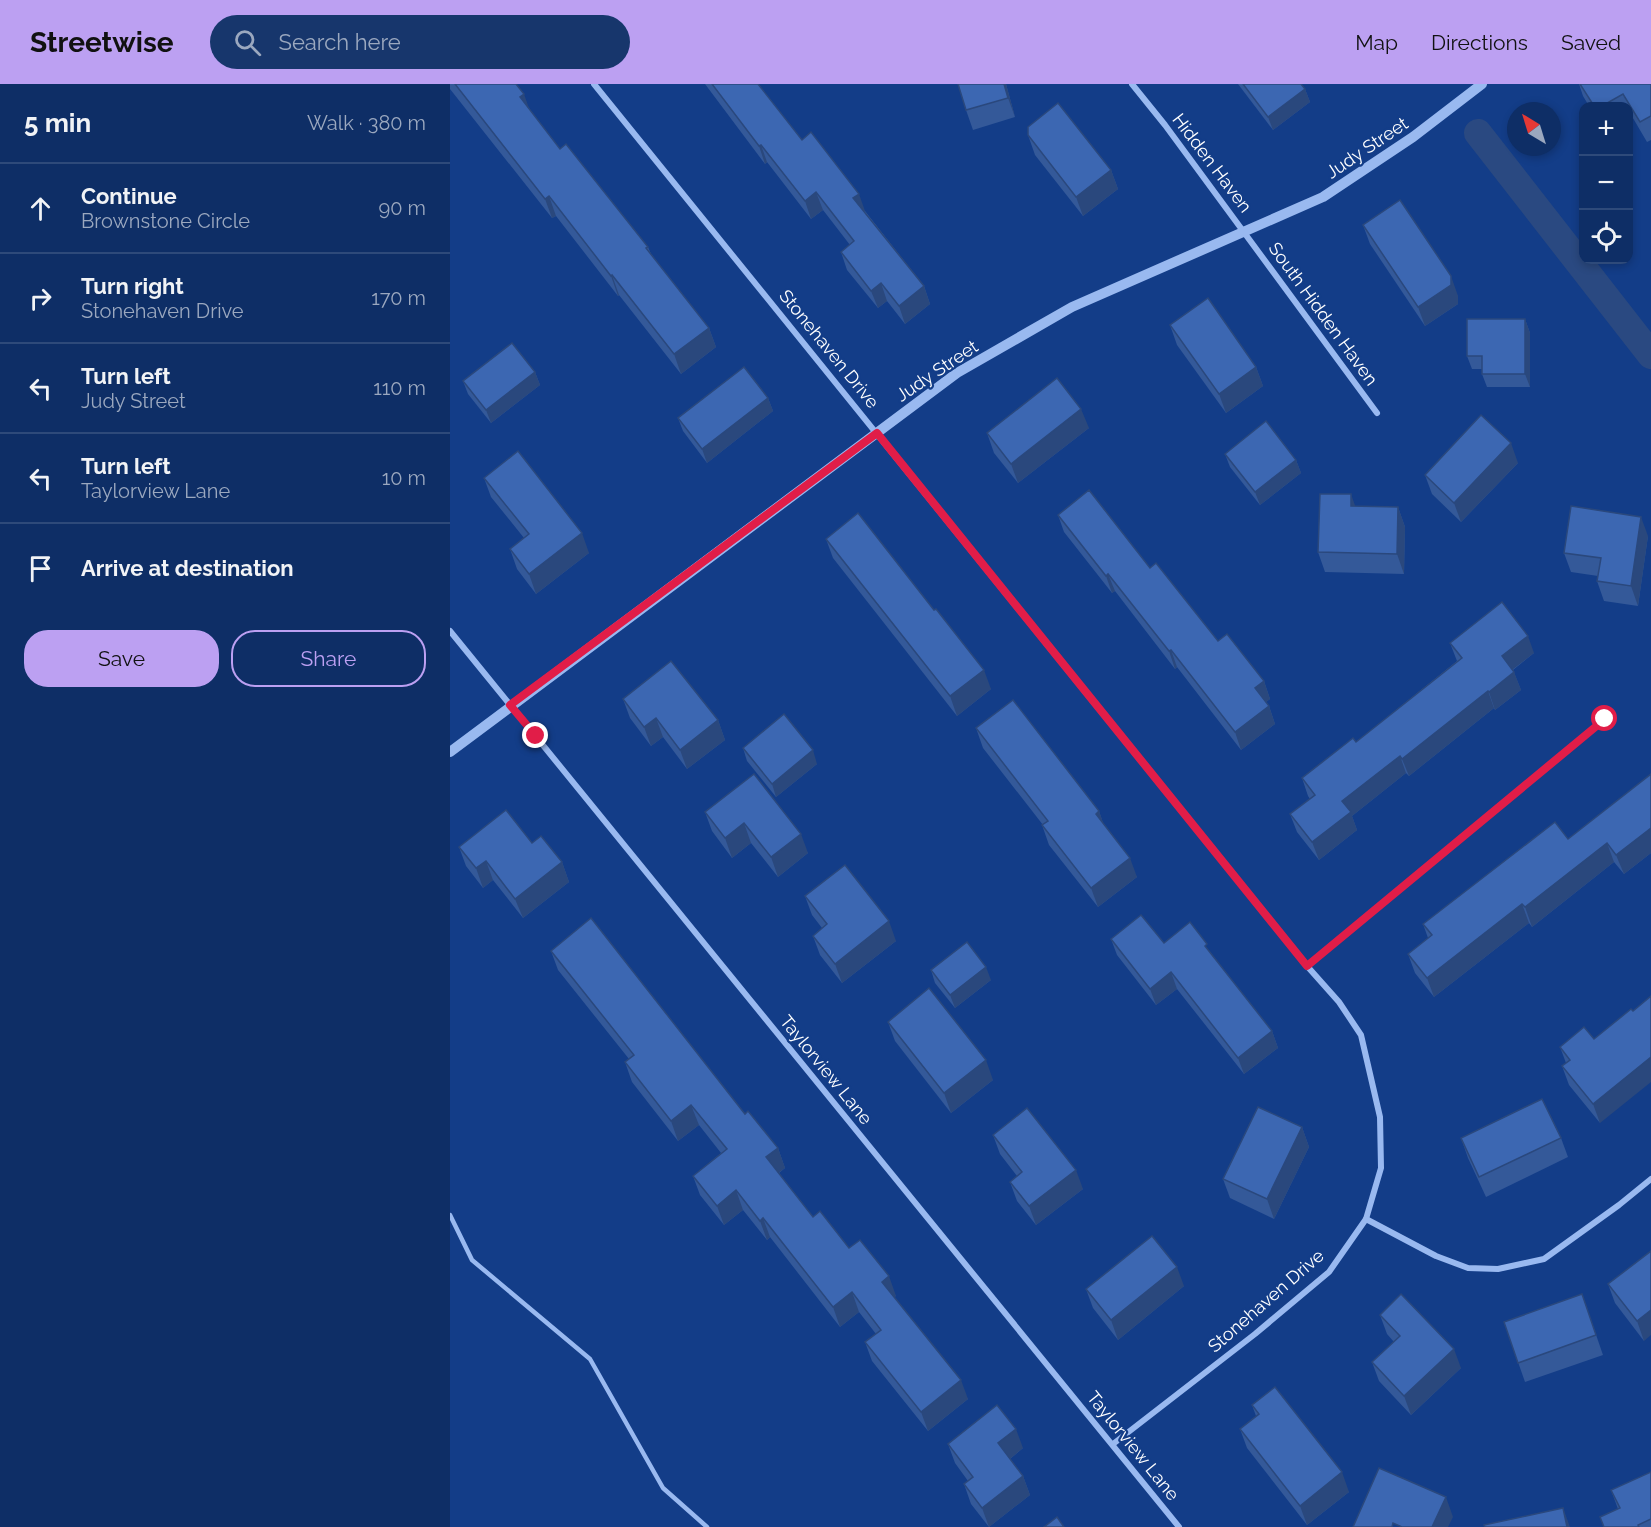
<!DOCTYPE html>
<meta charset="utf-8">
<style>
:root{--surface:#0e2e66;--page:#17366c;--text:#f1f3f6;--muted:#9ba8bf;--line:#2e4a7a;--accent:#bca0f2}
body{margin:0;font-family:Raleway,sans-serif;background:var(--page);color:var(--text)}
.controls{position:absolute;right:18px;top:18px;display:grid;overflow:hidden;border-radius:12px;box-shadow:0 3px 9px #0003}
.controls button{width:54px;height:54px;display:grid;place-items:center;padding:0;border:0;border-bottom:2px solid var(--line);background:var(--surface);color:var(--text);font:30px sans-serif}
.compass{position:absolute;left:1057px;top:18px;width:54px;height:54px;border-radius:50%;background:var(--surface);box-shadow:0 3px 9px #0003;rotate:322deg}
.stop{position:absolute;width:18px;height:18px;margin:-14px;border:4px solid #e11d48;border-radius:50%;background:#fff}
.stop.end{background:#e11d48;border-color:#fff;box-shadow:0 2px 6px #0008}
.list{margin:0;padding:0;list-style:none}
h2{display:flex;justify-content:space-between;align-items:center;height:78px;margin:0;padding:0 24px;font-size:26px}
h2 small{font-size:20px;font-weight:400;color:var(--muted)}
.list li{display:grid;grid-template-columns:39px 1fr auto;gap:18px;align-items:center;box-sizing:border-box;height:90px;padding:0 24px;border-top:2px solid var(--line)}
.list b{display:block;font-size:22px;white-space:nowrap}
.list p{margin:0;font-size:20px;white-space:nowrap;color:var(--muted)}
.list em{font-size:20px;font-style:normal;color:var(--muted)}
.actions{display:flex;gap:12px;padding:18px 24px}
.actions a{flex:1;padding:14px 0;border:2px solid var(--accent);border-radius:24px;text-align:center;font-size:21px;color:var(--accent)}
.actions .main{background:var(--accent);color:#111}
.icon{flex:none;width:33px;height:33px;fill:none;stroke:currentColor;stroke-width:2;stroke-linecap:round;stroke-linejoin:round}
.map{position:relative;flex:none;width:1201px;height:1443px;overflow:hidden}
header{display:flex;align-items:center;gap:36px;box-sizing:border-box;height:84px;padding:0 30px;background:var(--accent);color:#111}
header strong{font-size:28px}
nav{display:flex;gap:33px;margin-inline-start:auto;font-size:21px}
.search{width:420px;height:54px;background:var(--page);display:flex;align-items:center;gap:15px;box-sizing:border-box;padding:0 21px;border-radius:33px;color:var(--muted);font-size:22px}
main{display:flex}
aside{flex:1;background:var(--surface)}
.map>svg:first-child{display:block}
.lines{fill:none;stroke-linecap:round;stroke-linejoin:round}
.canal{stroke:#2a4981;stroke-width:28}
.service{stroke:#99b9f0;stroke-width:4.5}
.minor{stroke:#99b9f0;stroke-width:6}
.tertiary{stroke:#99b9f0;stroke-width:10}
.wall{fill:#345999}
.shaded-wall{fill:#2a487d}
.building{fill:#3c67b2;stroke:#2a487d;stroke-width:1.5}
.route{stroke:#e11d48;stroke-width:8}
.labels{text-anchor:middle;stroke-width:4.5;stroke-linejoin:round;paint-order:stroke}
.street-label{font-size:18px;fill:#fff;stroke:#133d88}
</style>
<header>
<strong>Streetwise</strong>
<div class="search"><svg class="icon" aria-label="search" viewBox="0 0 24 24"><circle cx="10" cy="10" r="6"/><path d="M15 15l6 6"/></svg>Search here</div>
<nav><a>Map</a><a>Directions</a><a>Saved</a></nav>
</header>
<main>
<aside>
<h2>5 min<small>Walk · 380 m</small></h2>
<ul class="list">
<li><svg class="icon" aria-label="ahead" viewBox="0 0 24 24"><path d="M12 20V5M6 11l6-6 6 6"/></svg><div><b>Continue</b><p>Brownstone Circle</p></div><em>90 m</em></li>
<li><svg class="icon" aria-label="right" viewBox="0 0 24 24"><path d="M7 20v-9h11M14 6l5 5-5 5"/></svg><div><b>Turn right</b><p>Stonehaven Drive</p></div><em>170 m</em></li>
<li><svg class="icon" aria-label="left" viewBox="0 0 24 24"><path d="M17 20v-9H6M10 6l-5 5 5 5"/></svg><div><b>Turn left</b><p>Judy Street</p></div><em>110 m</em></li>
<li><svg class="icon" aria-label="left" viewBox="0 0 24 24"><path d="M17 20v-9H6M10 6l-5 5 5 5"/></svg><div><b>Turn left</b><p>Taylorview Lane</p></div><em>10 m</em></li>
<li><svg class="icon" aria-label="arrive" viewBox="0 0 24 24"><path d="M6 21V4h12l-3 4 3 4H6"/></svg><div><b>Arrive at destination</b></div></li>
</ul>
<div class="actions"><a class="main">Save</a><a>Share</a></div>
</aside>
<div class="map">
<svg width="1201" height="1443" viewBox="0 0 1201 1443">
<rect width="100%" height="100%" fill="#133d88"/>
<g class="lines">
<!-- canal -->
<polyline class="canal" points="1028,49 1201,271"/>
<!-- service -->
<polyline class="service" points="0,1131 22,1176 140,1275 213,1404 257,1443"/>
<!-- minor -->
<g class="minor">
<polyline points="144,0 857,882 889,918 911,951 930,1033 931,1084 916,1135 879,1188 805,1250 663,1360"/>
<polyline points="682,0 715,41 927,329"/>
<polyline points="0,547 729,1443"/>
<polyline points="857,882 1155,635"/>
<polyline points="916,1135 986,1172 1018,1184 1048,1185 1094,1175 1169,1121 1201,1095"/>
</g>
<!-- tertiary -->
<polyline class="tertiary" points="0,668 507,289 622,223 873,113 963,53 1032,0"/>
</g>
<!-- wall -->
<g class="wall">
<polygon points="0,0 66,0 80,26 110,65 198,163 201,170 259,244 266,263 231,290 169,211 168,212 106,132 102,134 0,5"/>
<polygon points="255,0 308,0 352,56 415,127 474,202 480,220 455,240 437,217 428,224 397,186 391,168 400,161 373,126 361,135 317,78 315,80"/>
<polygon points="508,0 556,0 565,33 523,46 516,26"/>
<polygon points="788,0 851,0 855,5 860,18 823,46"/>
<polygon points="1129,0 1201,0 1201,56 1197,58 1180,29 1179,30 1179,22 1139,22 1133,12"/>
<polygon points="578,51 661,86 668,105 633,132 585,71"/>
<polygon points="913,141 1008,212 1008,220 975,242 920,160"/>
<polygon points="1075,235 1080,249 1080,303 1037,303 1032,290 1032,285 1022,285 1017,272"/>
<polygon points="720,241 806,283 813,302 776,329 727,261"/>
<polygon points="85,288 90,301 41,339 18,310 13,297"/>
<polygon points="318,314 323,327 257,379 233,347 228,334"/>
<polygon points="639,344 568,399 544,369 537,349"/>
<polygon points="775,370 846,376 851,389 810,421 780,383"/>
<polygon points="1068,379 1011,438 982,410 975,391"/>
<polygon points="34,394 139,469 86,510 67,485 60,465 74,454 41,413"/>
<polygon points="948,423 955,443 954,490 875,488 868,468"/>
<polygon points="608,431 700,484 768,557 814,597 820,615 816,618 819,622 825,640 791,666 727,583 725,585 665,507 662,509 614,448"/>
<polygon points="1198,452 1188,522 1154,517 1147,497 1148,492 1121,488 1114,469"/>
<polygon points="376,455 541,605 507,632 383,474"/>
<polygon points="1000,559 1084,569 1063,586 1071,606 1045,626 1044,624 959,692 956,689 902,732 907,746 869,776 847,748 840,730 860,715 858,712 852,694 906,658 1007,577"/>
<polygon points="173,615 268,636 275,656 237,685 213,653 201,662 180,634"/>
<polygon points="526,644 649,727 653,739 687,793 648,823 599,761 592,741 593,741 533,664"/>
<polygon points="293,664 367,680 326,713 297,677"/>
<polygon points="304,690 358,769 328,793 301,759 282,774 262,747 255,728"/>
<polygon points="1201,690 1201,769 1174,790 1164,778 1082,843 1079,839 984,913 965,889 958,870 978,854 973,840 1118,755"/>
<polygon points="82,759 112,778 119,798 73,834 43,796 33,804 16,782 9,763"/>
<polygon points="355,812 446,857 392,899 370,871 363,852 372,844 362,831"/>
<polygon points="661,855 714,859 760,868 822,947 828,964 794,990 727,905 706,921 667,871"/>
<polygon points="101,867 295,1030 328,1064 335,1084 329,1089 363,1133 399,1164 446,1212 444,1213 518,1315 478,1347 422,1277 415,1258 426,1250 409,1228 390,1243 320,1153 317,1156 293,1126 274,1141 250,1111 243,1092 271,1069 249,1041 228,1057 182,998 175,978 179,975 108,886"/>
<polygon points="481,886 541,896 505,924 485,899"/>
<polygon points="438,938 543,996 501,1029 445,957"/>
<polygon points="1134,943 1150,1039 1119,1001 1112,982 1116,979 1110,963"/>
<polygon points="852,1043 859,1063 824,1135 780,1114 773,1095"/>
<polygon points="543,1051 633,1105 586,1141 567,1117 560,1098 567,1092 550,1070"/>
<polygon points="1011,1054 1111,1054 1118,1073 1036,1113 1018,1074"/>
<polygon points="1201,1167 1194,1257 1165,1219 1158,1200"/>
<polygon points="734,1202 668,1256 643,1224 636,1205"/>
<polygon points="1132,1210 1153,1271 1075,1298 1054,1238"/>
<polygon points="930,1231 1011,1284 961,1331 929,1297 922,1278 944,1258 937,1250"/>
<polygon points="802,1321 899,1408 857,1441 797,1364 790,1345 806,1332"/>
<polygon points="498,1360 573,1364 560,1375 573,1392 580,1411 539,1443 521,1420 514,1400 518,1397 505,1379"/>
<polygon points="1201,1388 1201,1443 1154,1443 1150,1433 1168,1425 1161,1406"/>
</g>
<!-- shaded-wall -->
<g class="shaded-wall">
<polygon points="554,0 556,0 565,33 558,14"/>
<polygon points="855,5 860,18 823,46 818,33"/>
<polygon points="74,10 81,30 70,13"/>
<polygon points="311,61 317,78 315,80 309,62"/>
<polygon points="661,86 668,105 633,132 626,113"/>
<polygon points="366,108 373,126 361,135 355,117"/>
<polygon points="409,110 415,127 410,131 403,114"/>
<polygon points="99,112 106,132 102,134 95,115"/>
<polygon points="162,191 169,211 168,212 161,192"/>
<polygon points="1001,192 1008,212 1008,220 975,242 968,223"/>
<polygon points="431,199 437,217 428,224 421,207"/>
<polygon points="474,202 480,220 455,240 449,222"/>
<polygon points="1075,235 1080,249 1080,303 1075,290"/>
<polygon points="259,244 266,263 231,290 224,270"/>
<polygon points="806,283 813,302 776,329 769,310"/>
<polygon points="85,288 90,301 41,339 36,326"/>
<polygon points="318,314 323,327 257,379 252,365"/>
<polygon points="631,325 639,344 568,399 561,380"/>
<polygon points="1061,359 1068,379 1011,438 1004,419"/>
<polygon points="846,376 851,389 810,421 805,408"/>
<polygon points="901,410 908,430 901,422"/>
<polygon points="948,423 955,443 954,490 947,470"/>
<polygon points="1191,433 1198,452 1188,522 1181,502"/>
<polygon points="132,449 139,469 86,510 79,490"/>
<polygon points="658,490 665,507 662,509 656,492"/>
<polygon points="1078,552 1084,569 1058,589 1052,572"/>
<polygon points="721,566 727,583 725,585 719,567"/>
<polygon points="534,586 541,605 507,632 500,612"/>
<polygon points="1064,588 1071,606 1045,626 1039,608"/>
<polygon points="814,597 820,615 811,622 805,604"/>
<polygon points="1038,607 1044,624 959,692 952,675"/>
<polygon points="819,622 825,640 791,666 785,648"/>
<polygon points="206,634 213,653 201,662 194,643"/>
<polygon points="268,636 275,656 237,685 230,666"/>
<polygon points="363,666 367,680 326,713 322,700"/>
<polygon points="950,672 956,689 902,732 907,746 869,776 862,758 892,717"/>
<polygon points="649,727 656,747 646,730"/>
<polygon points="294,739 301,759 282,774 275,754"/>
<polygon points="1201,744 1201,769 1174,790 1166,771"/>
<polygon points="351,750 358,769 328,793 321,773"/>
<polygon points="1157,759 1164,778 1082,843 1075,823"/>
<polygon points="680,774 687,793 648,823 641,804"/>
<polygon points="36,777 43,796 33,804 26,784"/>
<polygon points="112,778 119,798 73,834 65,815"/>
<polygon points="1072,820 1079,839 984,913 977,894"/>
<polygon points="439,837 446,857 392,899 385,880"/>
<polygon points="536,883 541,896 505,924 500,911"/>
<polygon points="721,888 727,905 706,921 700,905"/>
<polygon points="822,947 828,964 794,990 788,974"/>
<polygon points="1201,973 1201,998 1150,1039 1143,1020"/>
<polygon points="536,976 543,996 501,1029 494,1009"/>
<polygon points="241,1021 249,1041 228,1057 221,1037"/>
<polygon points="852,1043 859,1063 824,1135 817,1115"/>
<polygon points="328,1064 335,1084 323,1093 316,1073"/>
<polygon points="626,1086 633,1105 586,1141 579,1122"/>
<polygon points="286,1106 293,1126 274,1141 267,1122"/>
<polygon points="313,1134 320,1153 317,1156 310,1137"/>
<polygon points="727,1183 734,1202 668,1256 661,1236"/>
<polygon points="439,1192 446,1212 439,1217 432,1198"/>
<polygon points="402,1208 409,1228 390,1243 383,1223"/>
<polygon points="1201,1226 1201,1251 1194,1257 1187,1237"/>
<polygon points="1004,1265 1011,1284 961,1331 954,1312"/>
<polygon points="511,1296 518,1315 478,1347 471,1328"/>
<polygon points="566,1345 573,1364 555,1379 548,1359"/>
<polygon points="892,1388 899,1408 857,1441 850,1422"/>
<polygon points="573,1392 580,1411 539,1443 532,1424"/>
<polygon points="996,1413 1003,1433 998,1443 982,1443"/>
<polygon points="1113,1424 1120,1443 1117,1443"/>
</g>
<!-- building -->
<g class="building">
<polygon points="5,0 66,0 74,10 70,13 110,65 116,60 198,163 196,164 259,244 224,270 162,191 161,192 99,112 95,115"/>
<polygon points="262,0 308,0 352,56 361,48 409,110 403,114 474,202 449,222 431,199 421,207 391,168 404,157 366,108 355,117 311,61 309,62"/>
<polygon points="508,0 554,0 558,14 516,26"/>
<polygon points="793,0 851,0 855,5 818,33"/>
<polygon points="1130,0 1201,0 1201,32 1190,38 1173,10 1152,22 1144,22"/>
<polygon points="608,19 661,86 626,113 578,51 578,43"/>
<polygon points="950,116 1001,192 1001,201 968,223 913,141"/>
<polygon points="758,214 806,283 769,310 720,241"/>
<polygon points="1017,235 1075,235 1075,290 1032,290 1032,272 1017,272"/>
<polygon points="62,259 85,288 36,326 13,297"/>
<polygon points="294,283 318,314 252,365 228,334"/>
<polygon points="607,294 631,325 561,380 537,349"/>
<polygon points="1031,331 1061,359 1004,419 975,391"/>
<polygon points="816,337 846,376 805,408 775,370"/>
<polygon points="68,367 132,449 79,490 60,465 79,450 34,394"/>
<polygon points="639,406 700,484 706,479 768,557 777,550 814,597 805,604 819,622 785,648 721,566 719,567 658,490 656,492 608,431"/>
<polygon points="870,410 901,410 901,422 948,423 947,470 868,468"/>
<polygon points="1121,422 1191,433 1181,502 1147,497 1151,474 1114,469"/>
<polygon points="408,429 484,526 486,525 534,586 500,612 376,455"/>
<polygon points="1052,518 1078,552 1052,572 1064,588 1039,608 1038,607 952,675 950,672 892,717 901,728 862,758 840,730 865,711 852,694 903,654 906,658 1012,574 1000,559"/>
<polygon points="221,577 268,636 230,666 206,634 194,643 173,615"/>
<polygon points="563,616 649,727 646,730 680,774 641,804 592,741 598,737 526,644"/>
<polygon points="334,630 363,666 322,700 293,664"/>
<polygon points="304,690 351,750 321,773 294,739 275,754 255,728"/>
<polygon points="1201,690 1201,744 1166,771 1157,759 1075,823 1072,820 977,894 958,870 982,851 973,840 1105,738 1118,755"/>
<polygon points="56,726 82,759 91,752 112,778 65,815 36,777 26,784 9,763"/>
<polygon points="395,781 439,837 385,880 363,852 377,840 355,812"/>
<polygon points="691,831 714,859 740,838 757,860 755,862 822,947 788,974 721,888 700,905 661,855"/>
<polygon points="141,834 295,1030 298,1027 328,1064 316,1073 363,1133 370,1127 399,1164 410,1156 439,1192 432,1198 511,1296 471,1328 415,1258 431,1246 402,1208 383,1223 313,1134 310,1137 286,1106 267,1122 243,1092 277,1065 241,1021 221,1037 175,978 184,971 101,867"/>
<polygon points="517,858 536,883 500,911 481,886"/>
<polygon points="479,904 536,976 494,1009 438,938"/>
<polygon points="1201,912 1201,973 1143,1020 1112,982 1120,976 1110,963 1134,943 1144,955 1181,925 1183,927"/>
<polygon points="1092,1015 1111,1054 1029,1093 1011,1054"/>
<polygon points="808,1023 852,1043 817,1115 773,1095"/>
<polygon points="577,1024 626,1086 579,1122 560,1098 572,1088 543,1051"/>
<polygon points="702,1152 727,1183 661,1236 636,1205"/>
<polygon points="1201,1167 1201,1226 1187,1237 1158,1200"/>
<polygon points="951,1210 1004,1265 954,1312 922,1278 950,1252 930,1231"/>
<polygon points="1132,1210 1146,1251 1068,1279 1054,1238"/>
<polygon points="825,1303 892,1388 850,1422 790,1345 809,1330 802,1321"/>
<polygon points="547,1321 566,1345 548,1359 573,1392 532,1424 514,1400 523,1393 498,1360"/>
<polygon points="929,1384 996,1413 982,1443 952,1443 943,1439 942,1443 903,1443"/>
<polygon points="1201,1388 1201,1435 1188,1441 1189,1443 1154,1443 1150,1433 1170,1424 1161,1406"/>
<polygon points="1113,1424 1117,1443 1035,1443 1034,1441"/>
<polygon points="607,1433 614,1443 594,1443"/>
</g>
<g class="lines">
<!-- route -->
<polyline class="route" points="86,652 60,621 427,349 857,882 1155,635"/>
</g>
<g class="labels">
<!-- street labels -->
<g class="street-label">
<text transform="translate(917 64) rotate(-34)" y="6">Judy Street</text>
<text transform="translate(762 79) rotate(53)" y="6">Hidden Haven</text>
<text transform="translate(873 230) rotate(54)" y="6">South Hidden Haven</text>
<text transform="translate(379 265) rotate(51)" y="6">Stonehaven Drive</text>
<text transform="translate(487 287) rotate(-34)" y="6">Judy Street</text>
<text transform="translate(376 986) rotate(51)" y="6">Taylorview Lane</text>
<text transform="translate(816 1217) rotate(-41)" y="6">Stonehaven Drive</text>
<text transform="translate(683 1362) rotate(51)" y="6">Taylorview Lane</text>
</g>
</g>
</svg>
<div class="controls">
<button>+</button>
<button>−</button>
<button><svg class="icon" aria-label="locate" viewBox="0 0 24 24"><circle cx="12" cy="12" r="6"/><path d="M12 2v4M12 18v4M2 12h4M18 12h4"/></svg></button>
</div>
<svg class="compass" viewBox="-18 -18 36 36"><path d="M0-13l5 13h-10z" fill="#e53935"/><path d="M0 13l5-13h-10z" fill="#9ba8bf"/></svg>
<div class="stop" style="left:1155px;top:635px"></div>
<div class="stop end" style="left:86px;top:652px"></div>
</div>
</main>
